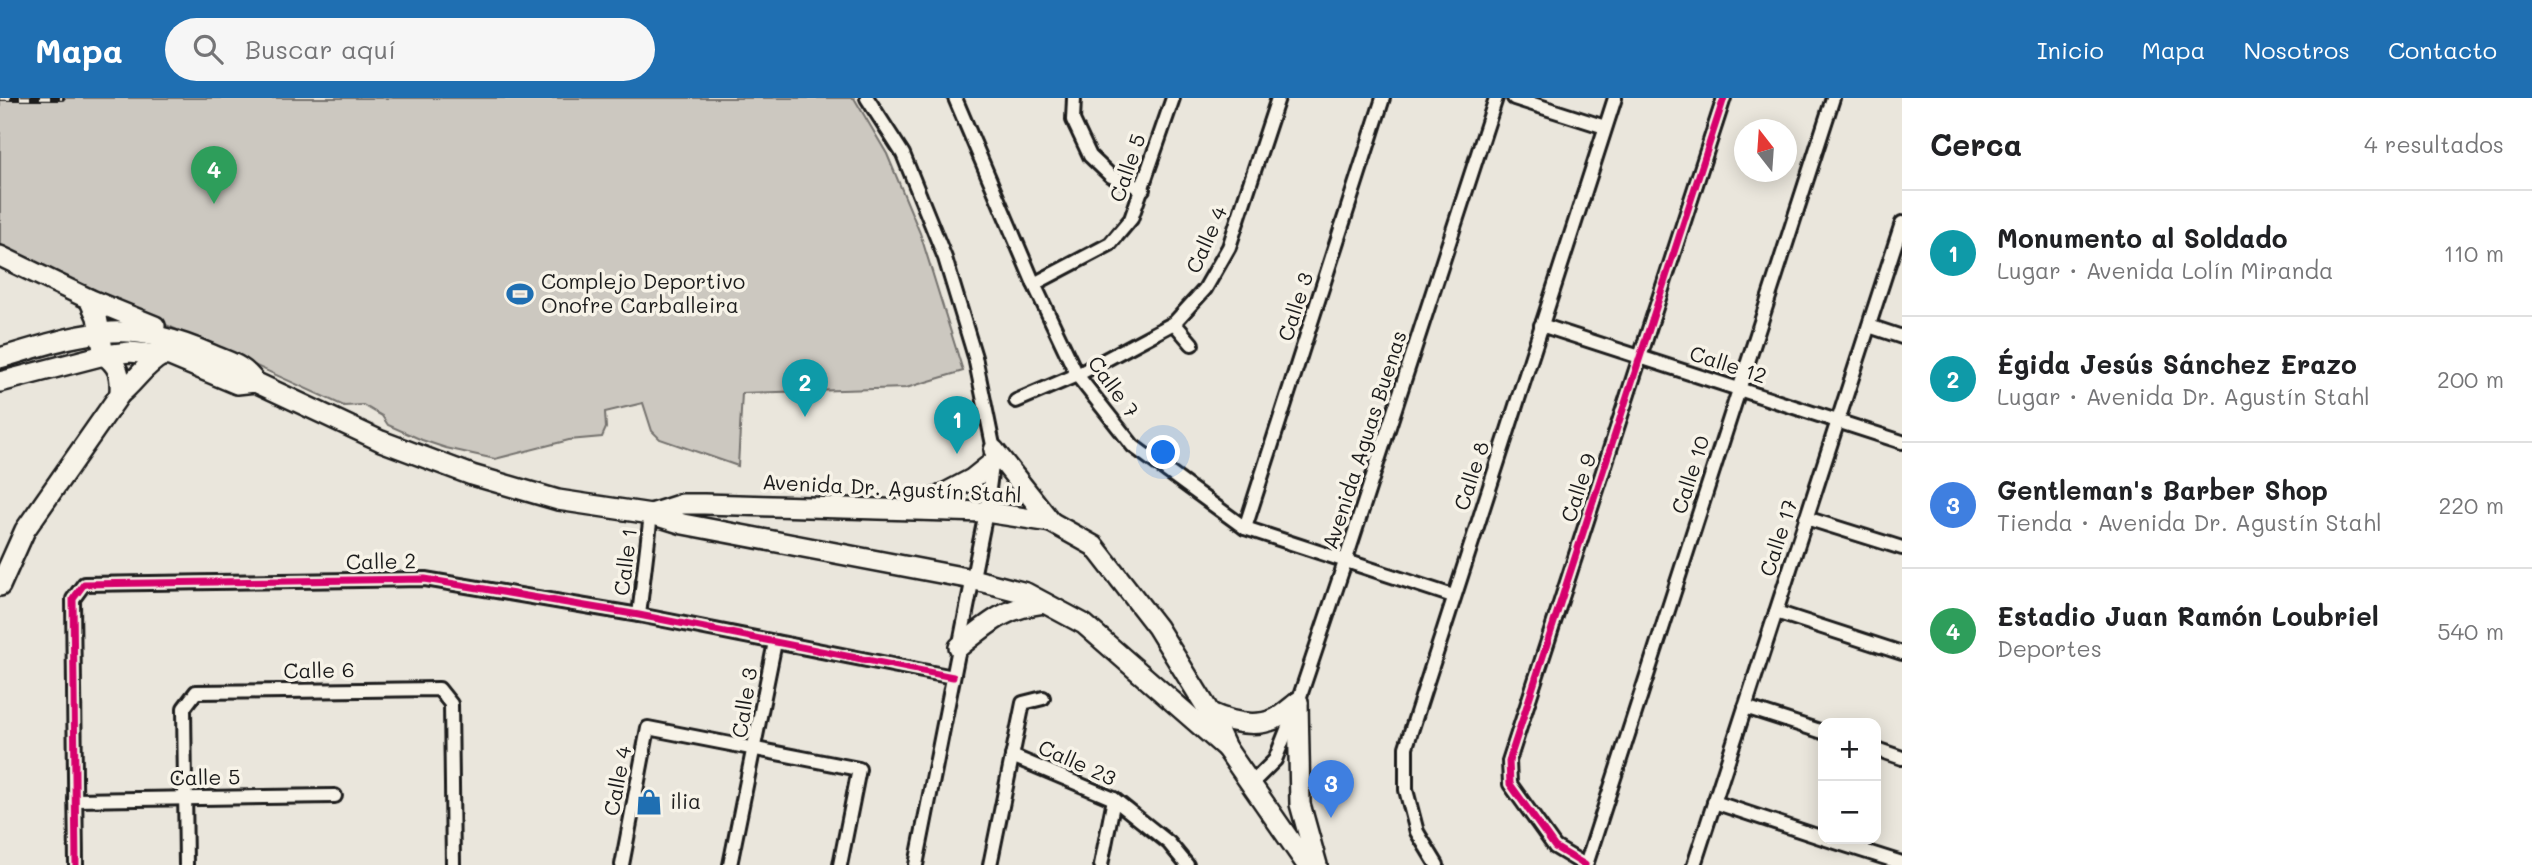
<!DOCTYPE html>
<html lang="es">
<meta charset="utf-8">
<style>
:root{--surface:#fff;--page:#f6f6f6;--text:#202124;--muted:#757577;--line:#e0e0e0;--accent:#1f6fb2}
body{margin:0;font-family:Mali,sans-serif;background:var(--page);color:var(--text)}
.controls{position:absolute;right:21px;bottom:21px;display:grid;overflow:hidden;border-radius:14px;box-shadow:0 4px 18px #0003}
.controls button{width:63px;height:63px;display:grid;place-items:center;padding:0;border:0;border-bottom:2px solid var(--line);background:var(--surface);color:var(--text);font:35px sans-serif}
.compass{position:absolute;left:1734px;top:21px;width:63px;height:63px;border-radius:50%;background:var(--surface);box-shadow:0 4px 18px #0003;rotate:343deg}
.you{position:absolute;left:1164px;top:355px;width:24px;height:24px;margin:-18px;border:5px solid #fff;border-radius:50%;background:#1a73e8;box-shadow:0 0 0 10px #1a73e833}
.badge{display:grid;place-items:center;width:46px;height:46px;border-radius:50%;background:var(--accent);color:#fff;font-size:23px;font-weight:700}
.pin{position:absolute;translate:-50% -58px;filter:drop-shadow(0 2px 4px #0008)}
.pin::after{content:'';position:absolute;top:37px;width:24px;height:21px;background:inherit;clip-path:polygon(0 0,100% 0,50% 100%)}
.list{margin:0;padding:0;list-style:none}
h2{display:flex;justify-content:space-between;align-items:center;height:91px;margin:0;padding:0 28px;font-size:30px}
h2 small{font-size:23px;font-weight:400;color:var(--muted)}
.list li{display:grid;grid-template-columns:46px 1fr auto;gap:21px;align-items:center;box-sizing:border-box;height:126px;padding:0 28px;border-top:2px solid var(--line)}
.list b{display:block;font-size:26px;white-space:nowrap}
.list p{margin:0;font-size:23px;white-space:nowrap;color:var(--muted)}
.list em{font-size:23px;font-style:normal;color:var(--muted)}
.icon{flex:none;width:38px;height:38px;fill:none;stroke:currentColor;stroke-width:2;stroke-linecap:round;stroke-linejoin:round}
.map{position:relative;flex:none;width:1902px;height:767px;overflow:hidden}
header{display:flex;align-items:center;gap:42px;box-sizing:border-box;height:98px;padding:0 35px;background:var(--accent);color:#fff}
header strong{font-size:33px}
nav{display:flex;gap:38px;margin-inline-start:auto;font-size:24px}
.search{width:490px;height:63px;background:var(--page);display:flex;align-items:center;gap:18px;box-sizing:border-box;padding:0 24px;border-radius:38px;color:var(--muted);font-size:26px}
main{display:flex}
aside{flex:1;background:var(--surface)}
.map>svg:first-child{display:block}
.green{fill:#ccc8c0;stroke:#74726e;stroke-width:2}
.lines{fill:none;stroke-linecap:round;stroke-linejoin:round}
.minor-casing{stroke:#1c1c1c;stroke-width:18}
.highway-casing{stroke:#1c1c1c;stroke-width:24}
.minor{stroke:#f7f3e8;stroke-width:12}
.highway{stroke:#f7f3e8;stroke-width:19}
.rail-casing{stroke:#1c1c1c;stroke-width:6}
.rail{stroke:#f7f3e8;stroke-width:3.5;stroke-dasharray:10;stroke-linecap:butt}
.cycleway-casing{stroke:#f7f3e8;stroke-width:11}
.cycleway{stroke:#d6006c;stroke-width:7}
.labels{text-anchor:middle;stroke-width:7;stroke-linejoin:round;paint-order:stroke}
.street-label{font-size:21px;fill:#1c1c1c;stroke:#f7f3e8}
.poi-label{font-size:21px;fill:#1c1c1c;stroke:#f7f3e8;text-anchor:start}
</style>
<header>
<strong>Mapa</strong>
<div class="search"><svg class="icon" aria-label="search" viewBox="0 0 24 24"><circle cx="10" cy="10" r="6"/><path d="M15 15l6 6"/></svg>Buscar aquí</div>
<nav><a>Inicio</a><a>Mapa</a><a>Nosotros</a><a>Contacto</a></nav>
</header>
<main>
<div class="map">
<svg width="1902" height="767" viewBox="0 0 1902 767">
<rect width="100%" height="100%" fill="#eae6dc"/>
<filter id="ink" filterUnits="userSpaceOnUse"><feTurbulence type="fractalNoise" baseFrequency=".0143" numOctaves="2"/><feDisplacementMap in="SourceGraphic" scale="14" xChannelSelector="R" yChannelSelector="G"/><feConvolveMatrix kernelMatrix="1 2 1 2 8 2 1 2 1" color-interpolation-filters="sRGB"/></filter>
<g filter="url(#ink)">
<!-- green -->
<polygon class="green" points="0,0 854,0 887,56 920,135 963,273 906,290 742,295 738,368 660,341 652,333 643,305 605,314 606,330 602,339 569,342 495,361 446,350 422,342 388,327 382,318 363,307 344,308 0,151"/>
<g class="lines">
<!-- minor casing -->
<g class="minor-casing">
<g id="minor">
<polyline points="867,0 903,56 945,160 975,259 994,352 986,414 916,767"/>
<polyline points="955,0 1034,186 1077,277 1133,348 1245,430 1453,498"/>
<polyline points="1074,0 1073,22 1090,58 1111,78 1143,91"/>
<polyline points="1514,0 1605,29"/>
<polyline points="1034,186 1110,146 1131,121 1173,0"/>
<polyline points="1174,225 1192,246"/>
<polyline points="1541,227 1902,344"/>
<polyline points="1869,228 1902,239"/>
<polyline points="1016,303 1077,277 1174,225 1205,191 1229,149 1278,0"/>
<polyline points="1806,420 1902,450"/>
<polyline points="1245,430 1383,0"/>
<polyline points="1776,514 1902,555"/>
<polyline points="639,517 651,416"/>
<polyline points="1745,609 1823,634"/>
<polyline points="1876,651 1902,660"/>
<polyline points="1012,658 1114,701 1169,745 1187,767"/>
<polyline points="1252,685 1275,662 1298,604 1345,464 1496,0"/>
<polyline points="75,702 335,698"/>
<polyline points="1714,704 1823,740"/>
<polyline points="1826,741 1902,765"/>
<polyline points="76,767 73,501 84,486 425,481 639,517 953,579"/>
<polyline points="186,767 184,610 196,594 439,591 451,606 453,767"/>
<polyline points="622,767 648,630 859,671 840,767"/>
<polyline points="730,767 775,544"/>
<polyline points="990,767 1023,605 1043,600"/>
<polyline points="1101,767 1114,701"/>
<polyline points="1437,767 1417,734 1406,692 1406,649 1615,0"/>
<polyline points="1585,767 1555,749 1510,686 1509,663 1724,0"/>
<polyline points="1586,767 1833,0"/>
<polyline points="1694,767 1902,125"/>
</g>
</g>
<!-- highway casing -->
<g class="highway-casing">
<g id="highway">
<polyline points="0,158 89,201 155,228"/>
<path d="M89,201l8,18 7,38c15,11 17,20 16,39"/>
<path d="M0,260c85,-25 124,-42 210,-4 20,9 32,10 45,28"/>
<polyline points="0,284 104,257 130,254 170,258 237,286 255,284 381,343 472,377 558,402 651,416 683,426 972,481 1026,495 1084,526 1226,650"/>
<polyline points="994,352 1051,424"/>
<polyline points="915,411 972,381 992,365"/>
<polyline points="651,416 682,406 704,406 986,414 1051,424 1094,448 1157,529 1210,615 1226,650 1307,767"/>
<path d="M0,488l25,-56 95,-136c16,-13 24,-29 43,-39"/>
<path d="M959,549c30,-24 45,-39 85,-44"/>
<polyline points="1298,604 1300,706 1317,767"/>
<path d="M1210,615c20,9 44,15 65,6 8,-4 16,-12 23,-17"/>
</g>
</g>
<!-- minor -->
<use href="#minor" class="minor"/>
<!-- highway -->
<use href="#highway" class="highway"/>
<!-- rail casing -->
<g class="rail-casing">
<polyline id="rail" points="0,0 62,0"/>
</g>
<!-- rail -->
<use href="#rail" class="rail"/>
<!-- cycleway casing -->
<g class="cycleway-casing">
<g id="cycleway">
<polyline points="76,767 73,501 84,486 425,481 639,517 953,579"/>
<polyline points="1585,767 1555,749 1510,686 1509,663 1724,0"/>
</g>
</g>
<!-- cycleway -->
<use href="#cycleway" class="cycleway"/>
</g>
</g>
<!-- icons -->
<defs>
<g id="stadium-bare" transform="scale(2.1)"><path d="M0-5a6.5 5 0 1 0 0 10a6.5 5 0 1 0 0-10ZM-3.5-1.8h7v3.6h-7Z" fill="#1f6fb2" stroke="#f7f3e8" stroke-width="2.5" paint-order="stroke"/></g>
<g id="shop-bare" transform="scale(2.1)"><path d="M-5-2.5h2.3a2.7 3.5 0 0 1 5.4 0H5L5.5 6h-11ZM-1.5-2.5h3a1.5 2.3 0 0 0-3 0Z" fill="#1f6fb2" stroke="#f7f3e8" stroke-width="2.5" paint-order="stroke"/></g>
</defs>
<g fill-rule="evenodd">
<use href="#stadium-bare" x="520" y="196"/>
<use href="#shop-bare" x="649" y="704"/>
</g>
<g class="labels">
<!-- street labels -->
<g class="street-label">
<text transform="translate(1128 70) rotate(-71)" y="7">Calle 5</text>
<text transform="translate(1207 142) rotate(-66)" y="7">Calle 4</text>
<text transform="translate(1296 209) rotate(-72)" y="7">Calle 3</text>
<text transform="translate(1728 267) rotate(18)" y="7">Calle 12</text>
<text transform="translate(1113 289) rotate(54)" y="7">Calle 7</text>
<text transform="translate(1365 342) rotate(-72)" y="7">Avenida Aguas Buenas</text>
<text transform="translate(1691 377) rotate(-72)" y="7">Calle 10</text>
<text transform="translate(1472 378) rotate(-72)" y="7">Calle 8</text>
<text transform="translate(1579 390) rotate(-72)" y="7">Calle 9</text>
<text transform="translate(892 391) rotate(3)" y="7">Avenida Dr. Agustín Stahl</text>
<text transform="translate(1779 440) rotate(-72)" y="7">Calle 17</text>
<text transform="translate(381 464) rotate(-1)" y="7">Calle 2</text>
<text transform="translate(626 464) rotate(-83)" y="7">Calle 1</text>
<text transform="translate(319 573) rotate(-1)" y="7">Calle 6</text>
<text transform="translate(745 605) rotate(-81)" y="7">Calle 3</text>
<text transform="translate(1077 665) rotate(24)" y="7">Calle 23</text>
<text transform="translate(205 680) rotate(-1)" y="7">Calle 5</text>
<text transform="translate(618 683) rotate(-79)" y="7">Calle 4</text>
</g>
<!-- poi labels -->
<g class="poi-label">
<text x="541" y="191">Complejo Deportivo<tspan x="541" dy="24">Onofre Carballeira</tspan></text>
<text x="670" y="711">ilia</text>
</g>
</g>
</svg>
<div class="controls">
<button>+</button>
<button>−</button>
</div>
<svg class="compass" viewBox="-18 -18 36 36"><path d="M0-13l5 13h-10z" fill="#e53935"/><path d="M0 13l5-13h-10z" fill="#757577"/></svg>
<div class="you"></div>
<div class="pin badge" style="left:957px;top:356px;background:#0f9aa8">1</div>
<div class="pin badge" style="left:805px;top:319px;background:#0f9aa8">2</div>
<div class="pin badge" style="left:1331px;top:720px;background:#3f7fe0">3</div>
<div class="pin badge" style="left:214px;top:106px;background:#2e9e5b">4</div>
</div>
<aside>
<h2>Cerca<small>4 resultados</small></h2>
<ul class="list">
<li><span class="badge" style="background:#0f9aa8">1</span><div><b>Monumento al Soldado</b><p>Lugar · Avenida Lolín Miranda</p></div><em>110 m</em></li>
<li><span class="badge" style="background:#0f9aa8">2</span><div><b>Égida Jesús Sánchez Erazo</b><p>Lugar · Avenida Dr. Agustín Stahl</p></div><em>200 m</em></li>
<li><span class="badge" style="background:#3f7fe0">3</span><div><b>Gentleman's Barber Shop</b><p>Tienda · Avenida Dr. Agustín Stahl</p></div><em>220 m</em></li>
<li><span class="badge" style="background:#2e9e5b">4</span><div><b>Estadio Juan Ramón Loubriel</b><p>Deportes</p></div><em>540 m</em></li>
</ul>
</aside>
</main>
